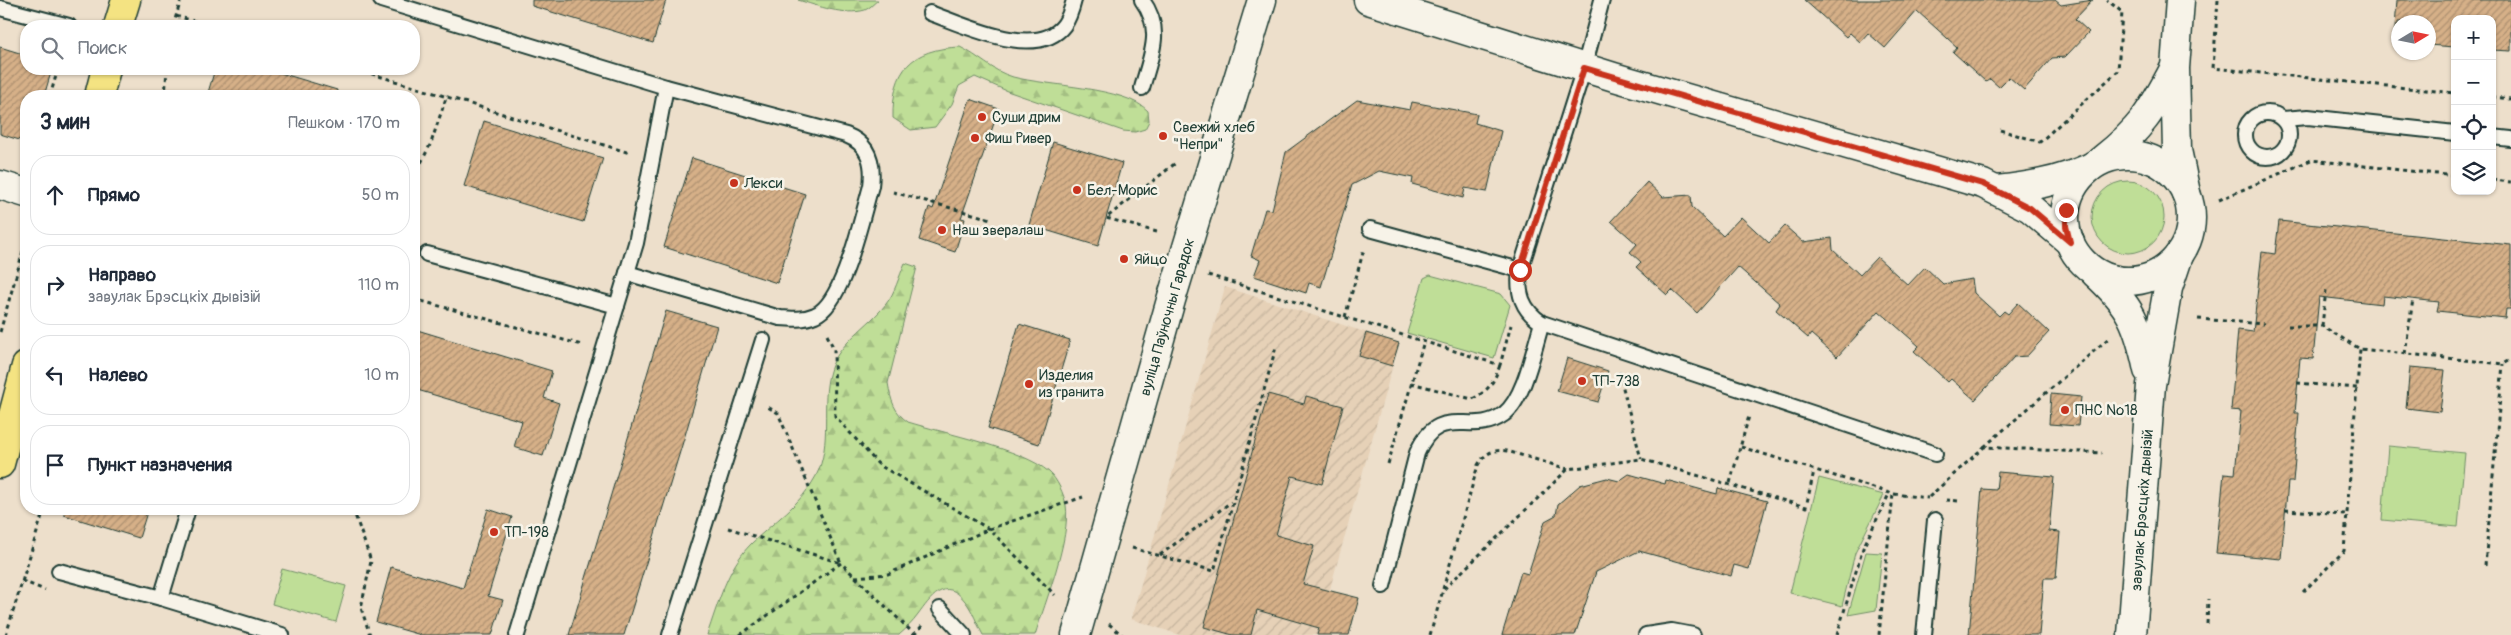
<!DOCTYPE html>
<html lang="ru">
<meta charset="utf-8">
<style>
:root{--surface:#fff;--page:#f2f2f3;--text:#1f2937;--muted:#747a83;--line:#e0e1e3}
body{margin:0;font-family:Pangolin,sans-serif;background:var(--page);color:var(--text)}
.controls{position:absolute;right:15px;top:15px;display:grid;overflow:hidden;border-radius:10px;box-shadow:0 1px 4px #0004}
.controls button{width:45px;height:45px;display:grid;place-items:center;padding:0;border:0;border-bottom:1px solid var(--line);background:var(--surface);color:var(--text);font:25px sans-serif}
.compass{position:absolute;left:2391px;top:15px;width:45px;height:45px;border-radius:50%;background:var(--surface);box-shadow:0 1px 4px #0004;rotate:80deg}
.stop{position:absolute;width:15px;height:15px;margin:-11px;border:4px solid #c8321e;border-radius:50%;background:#fff}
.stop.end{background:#c8321e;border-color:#fff;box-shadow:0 1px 5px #0008}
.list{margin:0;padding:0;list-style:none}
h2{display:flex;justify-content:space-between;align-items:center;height:65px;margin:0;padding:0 20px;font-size:21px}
h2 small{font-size:16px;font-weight:400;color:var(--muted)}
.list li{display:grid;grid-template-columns:32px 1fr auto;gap:15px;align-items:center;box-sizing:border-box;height:80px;margin:0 10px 10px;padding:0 10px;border:1px solid var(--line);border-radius:20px}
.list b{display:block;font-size:19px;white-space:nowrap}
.list p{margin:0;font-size:16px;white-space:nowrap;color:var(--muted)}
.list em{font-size:16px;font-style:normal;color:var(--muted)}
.icon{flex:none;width:28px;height:28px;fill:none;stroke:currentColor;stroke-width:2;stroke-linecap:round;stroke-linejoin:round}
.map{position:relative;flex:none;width:2511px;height:635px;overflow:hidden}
.search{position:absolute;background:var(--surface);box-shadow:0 1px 4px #0004;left:20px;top:20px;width:400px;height:55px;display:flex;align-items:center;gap:12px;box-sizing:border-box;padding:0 18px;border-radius:20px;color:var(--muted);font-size:19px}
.panel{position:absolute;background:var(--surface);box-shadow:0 1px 4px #0004;left:20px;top:90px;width:400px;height:425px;border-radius:20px}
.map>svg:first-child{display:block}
.industrial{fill:url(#industrial-furrows)}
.green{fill:#bfde97;stroke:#6f8e66}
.forest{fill:url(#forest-firs);stroke:#6f8e66}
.building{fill:url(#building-hatch);stroke:#1f3d34}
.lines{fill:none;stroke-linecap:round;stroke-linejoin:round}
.service-casing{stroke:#1f3d34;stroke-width:18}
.minor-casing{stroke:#1f3d34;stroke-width:31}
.tertiary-casing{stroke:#1f3d34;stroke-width:31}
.primary-casing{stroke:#1f3d34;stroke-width:31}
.path{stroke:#1f3d34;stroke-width:3;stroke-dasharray:4 4;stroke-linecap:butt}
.service{stroke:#f7f3e8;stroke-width:14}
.minor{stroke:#f7f3e8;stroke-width:28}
.tertiary{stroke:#f7f3e8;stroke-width:28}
.primary{stroke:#f4e382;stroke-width:28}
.route{stroke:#c8321e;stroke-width:6}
.poi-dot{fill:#c8321e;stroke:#f7f3e8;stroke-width:2}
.labels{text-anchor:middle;stroke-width:5;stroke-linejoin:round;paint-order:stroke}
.poi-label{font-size:15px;fill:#1f3d34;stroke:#f7f3e8;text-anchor:start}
.street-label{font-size:15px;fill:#1f3d34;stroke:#f7f3e8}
</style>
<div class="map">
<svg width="2511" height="635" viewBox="0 0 2511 635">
<defs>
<pattern id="industrial-furrows" width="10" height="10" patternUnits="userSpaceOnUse" patternTransform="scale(1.25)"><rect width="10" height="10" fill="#e6d1b7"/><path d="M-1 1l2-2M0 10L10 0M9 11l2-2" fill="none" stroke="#c5b49e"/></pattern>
<pattern id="forest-firs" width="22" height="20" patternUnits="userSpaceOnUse" patternTransform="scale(1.25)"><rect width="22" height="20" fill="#bfde97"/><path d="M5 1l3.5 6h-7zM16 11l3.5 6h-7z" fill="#a4bf83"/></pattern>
<pattern id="building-hatch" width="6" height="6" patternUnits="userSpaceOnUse" patternTransform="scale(1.25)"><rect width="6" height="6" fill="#d6b088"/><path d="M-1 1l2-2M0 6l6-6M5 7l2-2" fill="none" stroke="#ad9070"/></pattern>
</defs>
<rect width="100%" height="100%" fill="#eddfcb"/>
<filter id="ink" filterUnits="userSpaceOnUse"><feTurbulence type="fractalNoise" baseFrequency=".02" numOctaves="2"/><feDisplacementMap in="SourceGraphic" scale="10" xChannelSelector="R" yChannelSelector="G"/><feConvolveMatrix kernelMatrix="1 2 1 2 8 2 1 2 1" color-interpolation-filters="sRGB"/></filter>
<g filter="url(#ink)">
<!-- industrial -->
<polygon class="industrial" points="1225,287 1399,343 1317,635 1180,635 1131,619"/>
<!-- green -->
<g class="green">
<circle cx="2128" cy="217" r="36"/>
<polygon points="1430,275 1501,294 1510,305 1494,358 1407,333 1424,278"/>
<polygon points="2388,446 2465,453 2458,527 2382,520"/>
<polygon points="1819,478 1884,495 1855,553 1842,606 1790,593"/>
<polygon points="1866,552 1882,553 1876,610 1848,615"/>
<polygon points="282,569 346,586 336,622 272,604"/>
</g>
<!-- forest -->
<g class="forest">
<path d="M798,0h80c-4,3 -8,8 -13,10 -21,6 -47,-4 -67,-10z"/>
<path d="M960,47c19,9 32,24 53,30 34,9 113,10 135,34l1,10 -4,8 -10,3 -12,-1 -116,-40 -32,-14 -16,9 -7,18 -17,23 -24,3 -18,-12c-1,-48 18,-69 67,-71z"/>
<path d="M905,263l12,4 -29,116c3,18 6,29 20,39 35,11 115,27 141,50 8,7 15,22 17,33 5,32 -21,98 -31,130h-52c-6,-11 -10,-24 -18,-34 -20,-26 -35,-2 -47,14 -5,7 -12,14 -19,20h-192c11,-31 20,-67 44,-91 23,-23 50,-39 65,-68 17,-33 4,-72 14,-105 8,-28 39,-45 56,-67 9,-11 13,-28 19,-41z"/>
</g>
<!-- building -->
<g class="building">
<polygon points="532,0 666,0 653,43 532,6"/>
<polygon points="1804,0 2055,0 2061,5 2093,0 2075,19 2089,32 2065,57 2052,58 2024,90 2009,77 1999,87 1990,79 1986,82 1953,52 1957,47 1917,11 1885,48 1868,33 1860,42 1850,33 1846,37"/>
<polygon points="2397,0 2511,0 2511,51 2492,50 2492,19 2455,19 2455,47 2428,45 2428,22 2398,22 2398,43 2394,42"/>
<polygon points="0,47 26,55 26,69 52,69 44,96 26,96 26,142 0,134"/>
<polygon points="215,69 267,69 337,90 336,96 207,96"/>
<polygon points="970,99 999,109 961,218 965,219 955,252 919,240 929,207 933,209"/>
<polygon points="1357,100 1410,110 1412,102 1477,114 1475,123 1501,131 1487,192 1465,188 1463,198 1412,184 1413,178 1379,171 1352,185 1321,287 1309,283 1306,293 1254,276 1260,260 1251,256 1265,209 1272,210 1286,152"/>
<polygon points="484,121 603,158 583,222 464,186"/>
<polygon points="1053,142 1122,163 1098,246 1029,225"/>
<polygon points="692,158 805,194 777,283 664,247"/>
<polygon points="1647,182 1663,197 1691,195 1692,207 1723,236 1741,217 1769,243 1785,226 1803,242 1832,238 1833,250 1860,275 1877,257 1908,285 1925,267 1943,284 1972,279 1974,293 1999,316 2004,311 2008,314 2018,303 2049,332 2027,356 2014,357 1975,400 1951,379 1948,382 1914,351 1919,346 1879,311 1837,357 1811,334 1808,338 1776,310 1780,304 1738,267 1697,313 1672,290 1667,295 1636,267 1641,262 1630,252 1637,244 1611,221"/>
<polygon points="2279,221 2511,245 2511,309 2506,309 2505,318 2437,311 2439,302 2383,296 2382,304 2319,297 2313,359 2300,358 2295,413 2299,413 2293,482 2288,482 2281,559 2216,553 2224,473 2235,474 2241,411 2231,410 2238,330 2253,332 2262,252 2275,254"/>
<polygon points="666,311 717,326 686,432 624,635 569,635"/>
<polygon points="1019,324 1070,340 1039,444 988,428"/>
<polygon points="414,329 552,371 544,398 559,403 543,456 514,447 522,421 414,389"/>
<polygon points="1366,333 1399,343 1392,366 1359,356"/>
<polygon points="1567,358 1608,371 1598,402 1557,391"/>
<polygon points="2410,367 2445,370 2440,412 2406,408"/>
<polygon points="1268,394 1304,404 1306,396 1343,406 1322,484 1292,476 1276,535 1314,546 1303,584 1359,598 1349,635 1317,635 1319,628 1257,610 1251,635 1233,635 1204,627"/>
<polygon points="2051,394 2081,397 2078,426 2049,424"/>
<polygon points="1998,472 2054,477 2049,531 2060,532 2056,578 2044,578 2039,635 1969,635 1982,489 1996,490"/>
<polygon points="1629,474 1665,484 1666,480 1717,494 1718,488 1767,501 1749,569 1734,565 1731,576 1639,551 1596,572 1575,635 1502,635 1521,572 1528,574 1545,521 1556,515 1558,504 1580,485 1607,478 1619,481"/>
<polygon points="65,509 148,509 139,538 64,515"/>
<polygon points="488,509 512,517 488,596 503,600 492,635 421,635 376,622 391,567 463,588"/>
</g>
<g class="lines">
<!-- service casing -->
<g class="service-casing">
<g id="service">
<path d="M381,0l285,87 180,48c23,9 28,28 25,51 -9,30 -27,117 -56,129 -11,5 -23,4 -35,3l-153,-45"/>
<path d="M1142,0c22,30 9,55 0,88"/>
<polyline points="0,8 69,26"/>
<path d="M930,13c34,12 107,48 134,12 5,-7 8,-17 10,-25"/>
<circle cx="2267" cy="135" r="22"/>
<polyline points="2283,119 2308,117 2455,133"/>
<polyline points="2492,137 2511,139"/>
<polyline points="1370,229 1520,270 1584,68 1602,0"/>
<polyline points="427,254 617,306"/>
<path d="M1520,270c-3,23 2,40 22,53l393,131"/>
<polyline points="188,509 161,598 282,635"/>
<polyline points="59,571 161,598"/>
<path d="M1383,586l34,-133c22,-52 54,-15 87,-39 21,-16 30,-67 38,-91"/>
<polyline points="940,609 964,635"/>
<polyline points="517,635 636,243 666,87"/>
<polyline points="670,635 763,340"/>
<polyline points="1646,635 1672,631 1693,635"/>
<polyline points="1924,635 1935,520"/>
</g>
</g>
<!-- minor casing -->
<g class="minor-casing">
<g id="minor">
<polyline points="2180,0 2175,68 2177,150 2186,193"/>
<path d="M2103,159c38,-30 49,-48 71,-90"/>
<polyline points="0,185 26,193"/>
</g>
</g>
<!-- tertiary casing -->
<g class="tertiary-casing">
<g id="tertiary">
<polyline points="1368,0 1614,77 1983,184 2030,208 2070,242"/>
<circle cx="2128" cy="218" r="63"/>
<path d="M1997,190c35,-4 60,-8 92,-22"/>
<path d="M2095,273c36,33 43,50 53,97"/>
<polyline points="1076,635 1171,300 1262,0"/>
<polyline points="2132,635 2151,385 2168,288 2179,255"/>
</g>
</g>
<!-- primary casing -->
<g class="primary-casing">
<g id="primary">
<polyline points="118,26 126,0"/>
<polyline points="99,96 106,69"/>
<polyline points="0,464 26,366"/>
</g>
</g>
<!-- path -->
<g class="path">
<polyline points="2218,0 2213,68 2455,93"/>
<polyline points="176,16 212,26"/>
<polyline points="173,26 181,0"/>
<polyline points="356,69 630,153"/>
<polyline points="50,96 58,69"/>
<polyline points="165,96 167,69"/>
<polyline points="2492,97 2511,99"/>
<polyline points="2000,130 2040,142 2118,71 2122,12 2107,0"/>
<polyline points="414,177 431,143 447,95"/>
<polyline points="2492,180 2511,182"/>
<polyline points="893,192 991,219"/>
<polyline points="2219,200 2311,160 2455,176"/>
<polyline points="1157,232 1106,218 1177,162"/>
<polyline points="1208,275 1500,365 1511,325"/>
<polyline points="414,299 582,345"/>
<polyline points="1345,317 1364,249"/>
<polyline points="2198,319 2264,324"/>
<polyline points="2288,326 2322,326 2360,349 2503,364 2511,359"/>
<polyline points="2322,326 2326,290"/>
<polyline points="0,332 26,241"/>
<polyline points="827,335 834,349 835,416 879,465 989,529 1055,595"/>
<polyline points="2405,354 2413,299"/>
<polyline points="1619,372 1641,459"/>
<path d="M1411,383l61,16c17,-8 22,-17 28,-34"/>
<polyline points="2297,383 2357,388"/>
<polyline points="1741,447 1893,494 1928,498"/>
<polyline points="1984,447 2110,337"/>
<polyline points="1388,464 1424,341"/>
<polyline points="1730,483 1749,416"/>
<polyline points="1929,497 1984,447 2102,453"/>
<polyline points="1946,500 1959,501"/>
<polyline points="353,509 371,561 361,608 370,635"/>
<polyline points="2285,510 2346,514"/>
<polyline points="728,528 841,563 778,413 766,406"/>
<polyline points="1132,548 1214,571 1276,347"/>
<polyline points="1160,555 1231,502"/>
<polyline points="2485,565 2503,364"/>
<polyline points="855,577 888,574 989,529 1083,497"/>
<polyline points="22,581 45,590"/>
<path d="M1443,589l35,-124c7,-12 15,-16 29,-14l61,18"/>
<polyline points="2303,592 2344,551 2360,349"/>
<polyline points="1109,624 1122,635"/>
<polyline points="2207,624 2208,599"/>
<polyline points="6,635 44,509"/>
<polyline points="740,635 841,563 914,634"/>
<polyline points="914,635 923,625"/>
<polyline points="1430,635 1443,590 1568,469 1641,459 1806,507 1814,471"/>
<polyline points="1837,635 1863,548 1890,492"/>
<polyline points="1879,635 1893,494"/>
</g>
<!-- service -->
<use href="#service" class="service"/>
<!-- minor -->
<use href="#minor" class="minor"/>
<!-- tertiary -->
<use href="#tertiary" class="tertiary"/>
<!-- primary -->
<use href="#primary" class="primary"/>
</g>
</g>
<g class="lines" filter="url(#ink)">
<!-- route -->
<polyline class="route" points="1520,270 1584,68 1983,184 2030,208 2070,242 2066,226 2066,210"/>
</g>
<!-- markers -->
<g class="poi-dot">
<circle cx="982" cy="117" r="5"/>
<circle cx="1163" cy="136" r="5"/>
<circle cx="975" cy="138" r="5"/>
<circle cx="734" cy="183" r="5"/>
<circle cx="1077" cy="190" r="5"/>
<circle cx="942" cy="230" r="5"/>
<circle cx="1124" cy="259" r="5"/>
<circle cx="1582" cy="381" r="5"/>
<circle cx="1029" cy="384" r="5"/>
<circle cx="2065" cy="410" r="5"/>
<circle cx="494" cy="532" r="5"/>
</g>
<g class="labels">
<!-- poi labels -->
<g class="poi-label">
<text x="992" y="122">Суши дрим</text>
<text x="1173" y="132">Свежий хлеб<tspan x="1173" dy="17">"Непри"</tspan></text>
<text x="985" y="143">Фиш Ривер</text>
<text x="744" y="188">Лекси</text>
<text x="1087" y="195">Бел-Морис</text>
<text x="952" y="235">Наш звералаш</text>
<text x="1134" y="264">Яйцо</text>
<text x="1039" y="380">Изделия<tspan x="1039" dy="17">из гранита</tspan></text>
<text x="1592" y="386">ТП-738</text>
<text x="2075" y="415">ПНС №18</text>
<text x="504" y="537">ТП-198</text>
</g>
<!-- street labels -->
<g class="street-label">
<text transform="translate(1167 317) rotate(-74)" y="5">вуліца Паўночны Гарадок</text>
<text transform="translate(2142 510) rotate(-86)" y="5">завулак Брэсцкіх дывізій</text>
</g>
</g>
</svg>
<div class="controls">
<button>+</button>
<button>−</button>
<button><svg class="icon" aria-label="locate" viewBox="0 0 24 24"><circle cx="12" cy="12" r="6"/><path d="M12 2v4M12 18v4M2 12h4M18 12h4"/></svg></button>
<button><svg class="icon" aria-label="layers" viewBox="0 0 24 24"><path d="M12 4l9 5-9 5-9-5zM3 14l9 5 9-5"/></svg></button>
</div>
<svg class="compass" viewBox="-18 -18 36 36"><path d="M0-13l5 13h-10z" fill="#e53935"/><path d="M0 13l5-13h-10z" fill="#747a83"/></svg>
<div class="stop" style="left:1520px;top:270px"></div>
<div class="stop end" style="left:2066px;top:210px"></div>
<div class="search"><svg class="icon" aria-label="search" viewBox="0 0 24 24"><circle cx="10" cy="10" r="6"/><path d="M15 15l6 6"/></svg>Поиск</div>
<section class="panel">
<h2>3 мин<small>Пешком · 170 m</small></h2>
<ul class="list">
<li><svg class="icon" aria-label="ahead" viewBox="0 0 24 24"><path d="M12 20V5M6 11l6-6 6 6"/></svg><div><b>Прямо</b></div><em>50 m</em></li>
<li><svg class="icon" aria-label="right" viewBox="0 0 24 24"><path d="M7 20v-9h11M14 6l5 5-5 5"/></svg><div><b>Направо</b><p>завулак Брэсцкіх дывізій</p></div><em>110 m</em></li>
<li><svg class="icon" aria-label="left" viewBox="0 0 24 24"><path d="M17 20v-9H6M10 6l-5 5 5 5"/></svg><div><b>Налево</b></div><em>10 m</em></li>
<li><svg class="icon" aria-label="arrive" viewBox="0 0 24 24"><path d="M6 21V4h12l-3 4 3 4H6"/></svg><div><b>Пункт назначения</b></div></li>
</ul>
</section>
</div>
